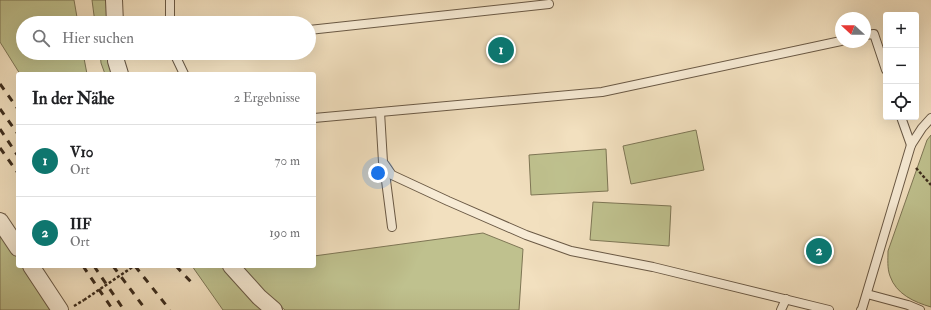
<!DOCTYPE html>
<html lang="de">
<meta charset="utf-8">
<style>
:root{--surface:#fff;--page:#f2f2f2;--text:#202124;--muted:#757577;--line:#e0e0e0;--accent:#0f766e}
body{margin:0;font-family:"IM FELL Double Pica",serif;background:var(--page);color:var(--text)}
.controls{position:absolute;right:12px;top:12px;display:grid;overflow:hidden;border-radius:4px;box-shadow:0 4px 16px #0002}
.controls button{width:36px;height:36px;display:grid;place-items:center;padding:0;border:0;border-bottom:1px solid var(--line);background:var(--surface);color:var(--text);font:20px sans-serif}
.compass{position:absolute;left:835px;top:12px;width:36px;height:36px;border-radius:50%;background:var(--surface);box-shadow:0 4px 16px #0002;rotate:291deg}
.you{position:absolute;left:378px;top:173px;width:14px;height:14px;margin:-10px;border:3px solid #fff;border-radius:50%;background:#1a73e8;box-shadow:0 0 0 6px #1a73e833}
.badge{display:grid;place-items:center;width:26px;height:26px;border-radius:50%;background:var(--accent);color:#fff;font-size:13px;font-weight:700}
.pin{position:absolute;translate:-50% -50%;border:2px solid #fff;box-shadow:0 1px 4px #0006}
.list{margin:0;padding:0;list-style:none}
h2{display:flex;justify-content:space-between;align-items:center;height:52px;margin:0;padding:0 16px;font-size:17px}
h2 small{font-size:13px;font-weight:400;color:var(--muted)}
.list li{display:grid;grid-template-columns:26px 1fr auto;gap:12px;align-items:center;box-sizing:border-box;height:72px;padding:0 16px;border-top:1px solid var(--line)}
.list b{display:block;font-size:15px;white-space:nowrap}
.list p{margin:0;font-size:13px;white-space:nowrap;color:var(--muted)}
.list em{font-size:13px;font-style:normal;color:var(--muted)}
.icon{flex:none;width:22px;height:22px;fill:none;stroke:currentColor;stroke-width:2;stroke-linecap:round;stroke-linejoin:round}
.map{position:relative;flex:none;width:931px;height:310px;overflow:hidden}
.search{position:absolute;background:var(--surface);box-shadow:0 4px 16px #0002;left:16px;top:16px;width:300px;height:44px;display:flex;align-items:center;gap:10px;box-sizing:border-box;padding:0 14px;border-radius:22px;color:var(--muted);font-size:15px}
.panel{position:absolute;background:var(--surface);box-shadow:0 4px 16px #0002;left:16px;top:72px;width:300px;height:196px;border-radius:4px}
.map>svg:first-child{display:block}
.green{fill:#bfc18e;stroke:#7e7655}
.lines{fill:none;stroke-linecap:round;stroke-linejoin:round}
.service-casing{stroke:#6a5945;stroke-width:10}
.minor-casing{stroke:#6a5945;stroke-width:18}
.path{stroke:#3d2c1c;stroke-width:2.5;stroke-dasharray:3 2;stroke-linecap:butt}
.service{stroke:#f7ebd5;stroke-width:8}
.minor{stroke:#f7ebd5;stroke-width:16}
.rail{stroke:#3d2c1c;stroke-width:3;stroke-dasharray:7 7;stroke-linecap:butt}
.path-bridge{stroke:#3d2c1c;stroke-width:2.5;stroke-dasharray:3 2;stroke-linecap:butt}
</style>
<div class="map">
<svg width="931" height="310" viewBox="0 0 931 310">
<rect width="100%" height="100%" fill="#f2e0bf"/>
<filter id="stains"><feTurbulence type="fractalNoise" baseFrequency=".005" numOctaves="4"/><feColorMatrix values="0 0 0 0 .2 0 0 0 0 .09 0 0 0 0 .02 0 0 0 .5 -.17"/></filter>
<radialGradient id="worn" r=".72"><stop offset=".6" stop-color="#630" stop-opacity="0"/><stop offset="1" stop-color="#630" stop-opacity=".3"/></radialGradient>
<!-- green -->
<g class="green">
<polygon points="0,0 74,0 78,23 23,23 23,53 83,53 87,74 20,74 0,42"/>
<polygon points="92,0 107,0 107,23 95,23"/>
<polygon points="100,53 109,53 114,74 105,74 101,63"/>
<polygon points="696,130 704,170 631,184 623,146"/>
<path d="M931,135v172c-17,-5 -35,-13 -41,-31 -3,-8 -2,-17 -2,-25l39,-111z"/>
<polygon points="606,149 608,191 531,195 529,155"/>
<polygon points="593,202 671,206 669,246 590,240"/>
<polygon points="0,228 18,255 18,266 25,266 54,310 0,310"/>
<polygon points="483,233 523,249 519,310 285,310 267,295 244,268 231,272 263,310 223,310 192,266 314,266 314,256"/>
</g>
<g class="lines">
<!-- service casing -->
<g class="service-casing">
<g id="service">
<polyline points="170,23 170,0"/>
<polyline points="309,30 549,4"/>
<polyline points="865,35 874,34 886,70"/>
<polyline points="174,53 184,74"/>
<polyline points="380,112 383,162 392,175 448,201 526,235 571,251 653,267 829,310"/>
<polyline points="901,117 911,145"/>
<polyline points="314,118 602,92 841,41"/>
<polyline points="384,165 392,227"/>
<polyline points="867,294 908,305 920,310"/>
<polyline points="781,310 786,299"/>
<polyline points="861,310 862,309 911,145 922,128 931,118"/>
</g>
</g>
<!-- minor casing -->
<g class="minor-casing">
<g id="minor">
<polyline points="114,0 115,23"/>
<polyline points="116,53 116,61 120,74"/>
<polyline points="0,221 18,248"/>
<polyline points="31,266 60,310"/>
<polyline points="231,266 259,297 274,310"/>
</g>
</g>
<!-- path -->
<g class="path">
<polyline points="916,168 931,185"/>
<polyline points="74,306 84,300"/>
</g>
<!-- service -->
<use href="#service" class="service"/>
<!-- minor -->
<use href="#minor" class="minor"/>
<!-- rail -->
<g class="rail">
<polyline points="0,84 18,109"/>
<polyline points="0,109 18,134"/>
<polyline points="0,129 18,156"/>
<polyline points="0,148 18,173"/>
<polyline points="83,266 113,310"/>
<polyline points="94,266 124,310"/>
<polyline points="113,266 146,310"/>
<polyline points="135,266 170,310"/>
<polyline points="176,266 192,283"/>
</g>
<!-- path-bridge -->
<polyline class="path-bridge" points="84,300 134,266"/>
</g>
<rect width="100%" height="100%" filter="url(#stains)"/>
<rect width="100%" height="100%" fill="url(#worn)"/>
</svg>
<div class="controls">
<button>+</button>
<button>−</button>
<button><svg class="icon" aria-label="locate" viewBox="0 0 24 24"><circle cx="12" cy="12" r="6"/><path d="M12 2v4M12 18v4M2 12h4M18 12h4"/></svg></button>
</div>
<svg class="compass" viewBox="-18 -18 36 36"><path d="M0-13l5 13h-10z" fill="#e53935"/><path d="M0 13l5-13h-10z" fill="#757577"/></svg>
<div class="you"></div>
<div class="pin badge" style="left:501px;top:50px">1</div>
<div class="pin badge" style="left:819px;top:251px">2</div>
<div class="search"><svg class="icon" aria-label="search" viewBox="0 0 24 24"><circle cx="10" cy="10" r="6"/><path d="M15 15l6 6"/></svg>Hier suchen</div>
<section class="panel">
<h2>In der Nähe<small>2 Ergebnisse</small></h2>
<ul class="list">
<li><span class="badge">1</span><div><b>V10</b><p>Ort</p></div><em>70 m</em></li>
<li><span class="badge">2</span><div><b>IIF</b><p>Ort</p></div><em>190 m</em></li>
</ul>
</section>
</div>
